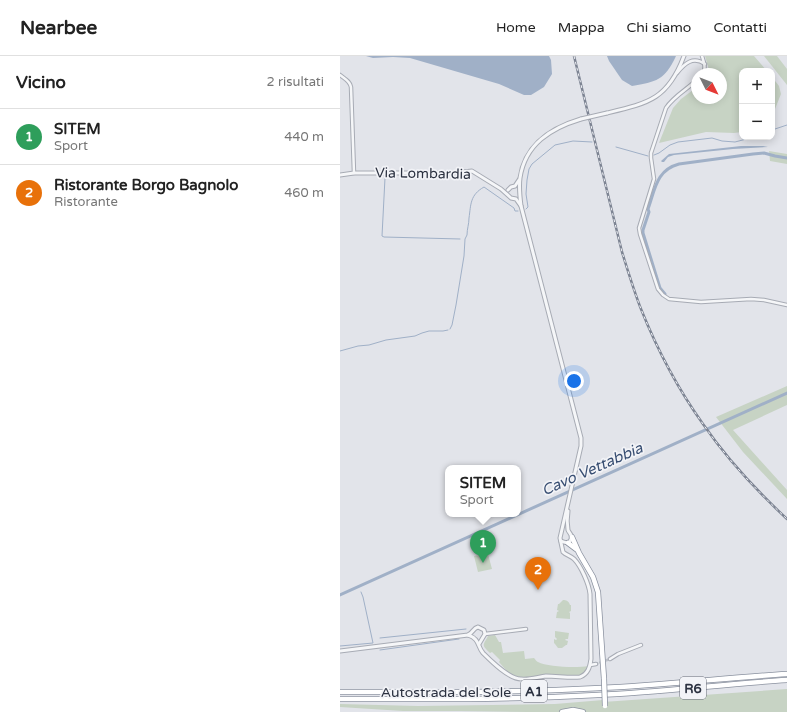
<!DOCTYPE html>
<html lang="it">
<meta charset="utf-8">
<style>
:root{--surface:#fff;--page:#f6f6f6;--text:#222;--muted:#767676;--line:#e0e0e0;--accent:#c65059}
body{margin:0;font-family:"Varela Round",sans-serif;background:var(--page);color:var(--text)}
.controls{position:absolute;right:12px;top:12px;display:grid;overflow:hidden;border-radius:8px;box-shadow:0 2px 10px #0003}
.controls button{width:36px;height:36px;display:grid;place-items:center;padding:0;border:0;border-bottom:1px solid var(--line);background:var(--surface);color:var(--text);font:20px sans-serif}
.compass{position:absolute;left:351px;top:12px;width:36px;height:36px;border-radius:50%;background:var(--surface);box-shadow:0 2px 10px #0003;rotate:132deg}
.you{position:absolute;left:234px;top:325px;width:14px;height:14px;margin:-10px;border:3px solid #fff;border-radius:50%;background:#1a73e8;box-shadow:0 0 0 6px #1a73e833}
.badge{display:grid;place-items:center;width:26px;height:26px;border-radius:50%;background:var(--accent);color:#fff;font-size:13px;font-weight:700}
.pin{position:absolute;translate:-50% -33px;filter:drop-shadow(0 1px 2px #0008)}
.pin::after{content:'';position:absolute;top:21px;width:14px;height:12px;background:inherit;clip-path:polygon(0 0,100% 0,50% 100%)}
.popup{position:absolute;left:105px;top:409px;width:76px;height:52px;box-sizing:border-box;display:grid;place-content:center;border-radius:8px;background:var(--surface);filter:drop-shadow(0 1px 3px #0005);font-size:13px;white-space:nowrap;color:var(--muted)}
.popup b{font-size:15px;color:var(--text)}
.popup::after{content:'';position:absolute;left:50%;top:100%;margin-left:-8px;border:8px solid transparent;border-top-color:var(--surface)}
.list{margin:0;padding:0;list-style:none}
h2{display:flex;justify-content:space-between;align-items:center;height:52px;margin:0;padding:0 16px;font-size:17px}
h2 small{font-size:13px;font-weight:400;color:var(--muted)}
.list li{display:grid;grid-template-columns:26px 1fr auto;gap:12px;align-items:center;box-sizing:border-box;height:56px;padding:0 16px;border-top:1px solid var(--line)}
.list b{display:block;font-size:15px;white-space:nowrap}
.list p{margin:0;font-size:13px;white-space:nowrap;color:var(--muted)}
.list em{font-size:13px;font-style:normal;color:var(--muted)}
.map{position:relative;flex:none;width:447px;height:656px;overflow:hidden}
header{display:flex;align-items:center;gap:24px;box-sizing:border-box;height:56px;padding:0 20px;background:var(--surface);border-bottom:1px solid var(--line)}
header strong{font-size:19px}
nav{display:flex;gap:22px;margin-inline-start:auto;font-size:14px}
main{display:flex}
aside{flex:1;background:var(--surface)}
.map>svg:first-child{display:block}
.green{fill:#c7d3c4}
.water{fill:#a0b0c7}
.lines{fill:none;stroke-linecap:round;stroke-linejoin:round}
.stream{stroke:#a0b0c7;stroke-width:1}
.canal{stroke:#a0b0c7;stroke-width:3}
.minor-tunnel{stroke:#bdc0c8;stroke-width:2.5;stroke-dasharray:2.5 1;stroke-linecap:butt}
.minor-casing{stroke:#a7abb4;stroke-width:4.5}
.tertiary-casing{stroke:#a7abb4;stroke-width:5}
.motorway-casing{stroke:#8a919f;stroke-width:6}
.minor{stroke:#f5f6f8;stroke-width:2.5}
.tertiary{stroke:#f5f6f8;stroke-width:3}
.motorway{stroke:#fff;stroke-width:4.5}
.rail-casing{stroke:#7c8392;stroke-width:2.5}
.rail{stroke:#f2f3f7;stroke-width:1;stroke-dasharray:3;stroke-linecap:butt}
.tertiary-bridge-casing{stroke:#a7abb4;stroke-width:5;stroke-linecap:butt}
.motorway-bridge-casing{stroke:#8a919f;stroke-width:6;stroke-linecap:butt}
.tertiary-bridge{stroke:#f5f6f8;stroke-width:3}
.motorway-bridge{stroke:#fff;stroke-width:4.5}
.labels{text-anchor:middle;stroke-width:3.5;stroke-linejoin:round;paint-order:stroke}
.shield{fill:#f2f3f7;stroke:#676b77;stroke-width:1}
.shield-label{font-size:13px;font-weight:bold;fill:#2b3140}
.street-label{font-size:14px;fill:#2b3140;stroke:#f2f3f7}
.water-label{font-size:15px;font-style:italic;fill:#384e72;stroke:#f2f3f7}
</style>
<header>
<strong>Nearbee</strong>
<nav><a>Home</a><a>Mappa</a><a>Chi siamo</a><a>Contatti</a></nav>
</header>
<main>
<aside>
<h2>Vicino<small>2 risultati</small></h2>
<ul class="list">
<li><span class="badge" style="background:#2e9e5b">1</span><div><b>SITEM</b><p>Sport</p></div><em>440 m</em></li>
<li><span class="badge" style="background:#e8710a">2</span><div><b>Ristorante Borgo Bagnolo</b><p>Ristorante</p></div><em>460 m</em></li>
</ul>
</aside>
<div class="map">
<svg width="447" height="656" viewBox="0 0 447 656">
<rect width="100%" height="100%" fill="#e2e4ea"/>
<!-- green -->
<g class="green">
<polygon points="365,0 414,0 427,15 402,15 402,76 394,77 366,76 319,87 333,52 341,43 357,31 357,42 381,42 381,18 367,18 369,14"/>
<polygon points="424,0 437,0 447,13 447,29"/>
<polygon points="432,21 439,30 441,38 433,58 432,59"/>
<polygon points="429,95 447,98 447,108 430,105"/>
<polygon points="447,330 447,349 393,374 447,434 447,443 403,396 376,361"/>
<polygon points="148,498 152,513 138,516 134,500"/>
<path d="M223,544c3,0 6,1 7,5h1v6l-2,1 1,1v6l-14,-1 1,-6 2,-1 -2,-1 1,-6h1z"/>
<polygon points="215,575 229,577 228,583 226,583 225,584 228,585 227,589 226,589 222,592 218,592 215,588 214,587 214,583 216,584 217,583 215,581"/>
<path d="M155,579l4,7h2l2,11 21,-2 1,8 9,-1c1,1 3,4 4,4 9,5 39,6 50,4l-3,7 -5,2h-34l-18,2h-9l-9,-3 -5,-5 -6,-7 1,-2 -8,-8 -2,1c-9,-9 -7,-7 -2,-17z"/>
<polygon points="447,633 447,656 188,656 120,655 63,655 0,651 0,648 78,650 215,648 263,644 263,646"/>
</g>
<!-- water -->
<g class="water">
<polygon points="26,0 209,0 211,4 212,18 204,31 191,39 184,39 159,28 70,2 53,1 33,2"/>
<path d="M267,0h69c-11,24 -20,26 -44,30l-10,-6 -13,-19z"/>
<polygon points="401,90 423,90 428,91 393,93 334,99 328,101 324,106 322,106 321,105 329,98"/>
</g>
<g class="lines">
<!-- stream -->
<g class="stream">
<polyline points="432,74 447,69"/>
<polyline points="276,91 308,100"/>
<polyline points="314,99 319,97 330,89 338,86 372,82 382,85 395,86 414,81"/>
<polyline points="45,122 42,180 44,181 120,183"/>
<polyline points="186,153 188,151 186,138 187,124 189,113 192,108 215,89 233,85 252,86"/>
<path d="M110,273l2,-4 4,-20 8,-49 1,-17 2,-4c0,-6 2,-11 2,-17 2,-14 1,-23 15,-31l30,21 1,3h3"/>
<polyline points="0,295 18,290 29,289 46,284 75,280 82,277 89,275 103,275 108,274"/>
<polyline points="40,582 126,573"/>
<polyline points="0,590 33,587 23,541 21,536"/>
<polyline points="40,594 119,583"/>
</g>
<!-- canal -->
<g class="canal">
<path d="M325,238l-5,-6 -17,-55v-3l6,-18 -1,-3c7,-19 8,-39 31,-45l74,-10 11,-1 11,3 12,2"/>
<polyline points="0,539 447,337"/>
</g>
<!-- minor-tunnel -->
<polyline class="minor-tunnel" points="256,608 270,603"/>
<!-- minor casing -->
<g class="minor-casing">
<g id="minor">
<path d="M362,0c2,6 4,12 1,18"/>
<path d="M337,17c8,-10 16,-17 28,-9"/>
<path d="M0,19c5,4 10,6 11,12l3,86"/>
<path d="M357,24c-10,9 -24,17 -31,28l-15,45v5l3,21 -15,49 1,6 18,55 5,6 6,4 32,3 50,-3 13,1 23,5"/>
<polyline points="145,578 186,573"/>
<polyline points="270,603 278,598 301,589"/>
<polyline points="250,609 256,608"/>
</g>
</g>
<!-- tertiary casing -->
<g class="tertiary-casing">
<g id="tertiary">
<path d="M267,57c42,-10 61,-14 77,-57"/>
<polyline points="0,119 14,117 114,117 132,115 161,133 171,142 176,143 181,150"/>
<polyline points="168,134 171,131 175,130 179,124"/>
<path d="M221,485c4,2 9,3 10,-2 2,-4 -2,-6 -3,-9 -1,-6 -1,-13 0,-19"/>
<path d="M128,579c12,4 9,11 15,18 9,9 26,26 38,26 8,1 17,-2 25,-3 11,0 23,2 34,1 8,-3 10,-10 11,-18l-1,-65c-1,-10 -9,-28 -16,-35 -3,-3 -8,-4 -11,-7l-3,-14 21,-92v-8l-60,-232c-1,-8 -2,-21 -1,-28 5,-34 31,-50 61,-59"/>
<path d="M0,595l128,-16c5,-2 5,-7 10,-8l6,3 1,4 -6,10"/>
</g>
</g>
<!-- motorway casing -->
<g class="motorway-casing">
<g id="motorway">
<polyline points="232,481 239,497 253,521 258,536 264,623"/>
<polyline points="228,487 236,493"/>
<path d="M0,636c87,0 173,1 260,-4 62,-3 125,-10 187,-14"/>
<path d="M0,643c86,0 171,1 257,-4 63,-3 127,-11 190,-15"/>
<polyline points="222,656 233,654 243,656"/>
</g>
</g>
<!-- minor -->
<use href="#minor" class="minor"/>
<!-- tertiary -->
<use href="#tertiary" class="tertiary"/>
<!-- motorway -->
<use href="#motorway" class="motorway"/>
<!-- rail casing -->
<g class="rail-casing">
<path id="rail" d="M234,0l48,196c6,19 12,39 19,57 16,40 37,80 62,115 24,35 53,66 84,95"/>
</g>
<!-- rail -->
<use href="#rail" class="rail"/>
<!-- tertiary-bridge casing -->
<g class="tertiary-bridge-casing">
<polyline id="tertiary-bridge" points="241,63 267,57"/>
</g>
<!-- motorway-bridge casing -->
<g class="motorway-bridge-casing">
<polyline id="motorway-bridge" points="264,623 265,650"/>
</g>
<!-- tertiary-bridge -->
<use href="#tertiary-bridge" class="tertiary-bridge"/>
<!-- motorway-bridge -->
<use href="#motorway-bridge" class="motorway-bridge"/>
</g>
<g class="labels">
<!-- shield labels -->
<g class="shield">
<rect x="340" y="621" width="26" height="22" rx="3"/>
<rect x="181" y="624" width="26" height="22" rx="3"/>
</g>
<g class="shield-label">
<text x="353" y="637">R6</text>
<text x="194" y="640">A1</text>
</g>
<!-- street labels -->
<g class="street-label">
<text transform="translate(83 117) rotate(1)" y="5">Via Lombardia</text>
<text x="106" y="641">Autostrada del Sole</text>
</g>
<!-- water labels -->
<g class="water-label">
<text transform="translate(252 413) rotate(-24)" y="5">Cavo Vettabbia</text>
</g>
</g>
</svg>
<div class="controls">
<button>+</button>
<button>−</button>
</div>
<svg class="compass" viewBox="-18 -18 36 36"><path d="M0-13l5 13h-10z" fill="#e53935"/><path d="M0 13l5-13h-10z" fill="#767676"/></svg>
<div class="you"></div>
<div class="pin badge" style="left:143px;top:507px;background:#2e9e5b">1</div>
<div class="popup"><b>SITEM</b>Sport</div>
<div class="pin badge" style="left:198px;top:534px;background:#e8710a">2</div>
</div>
</main>
